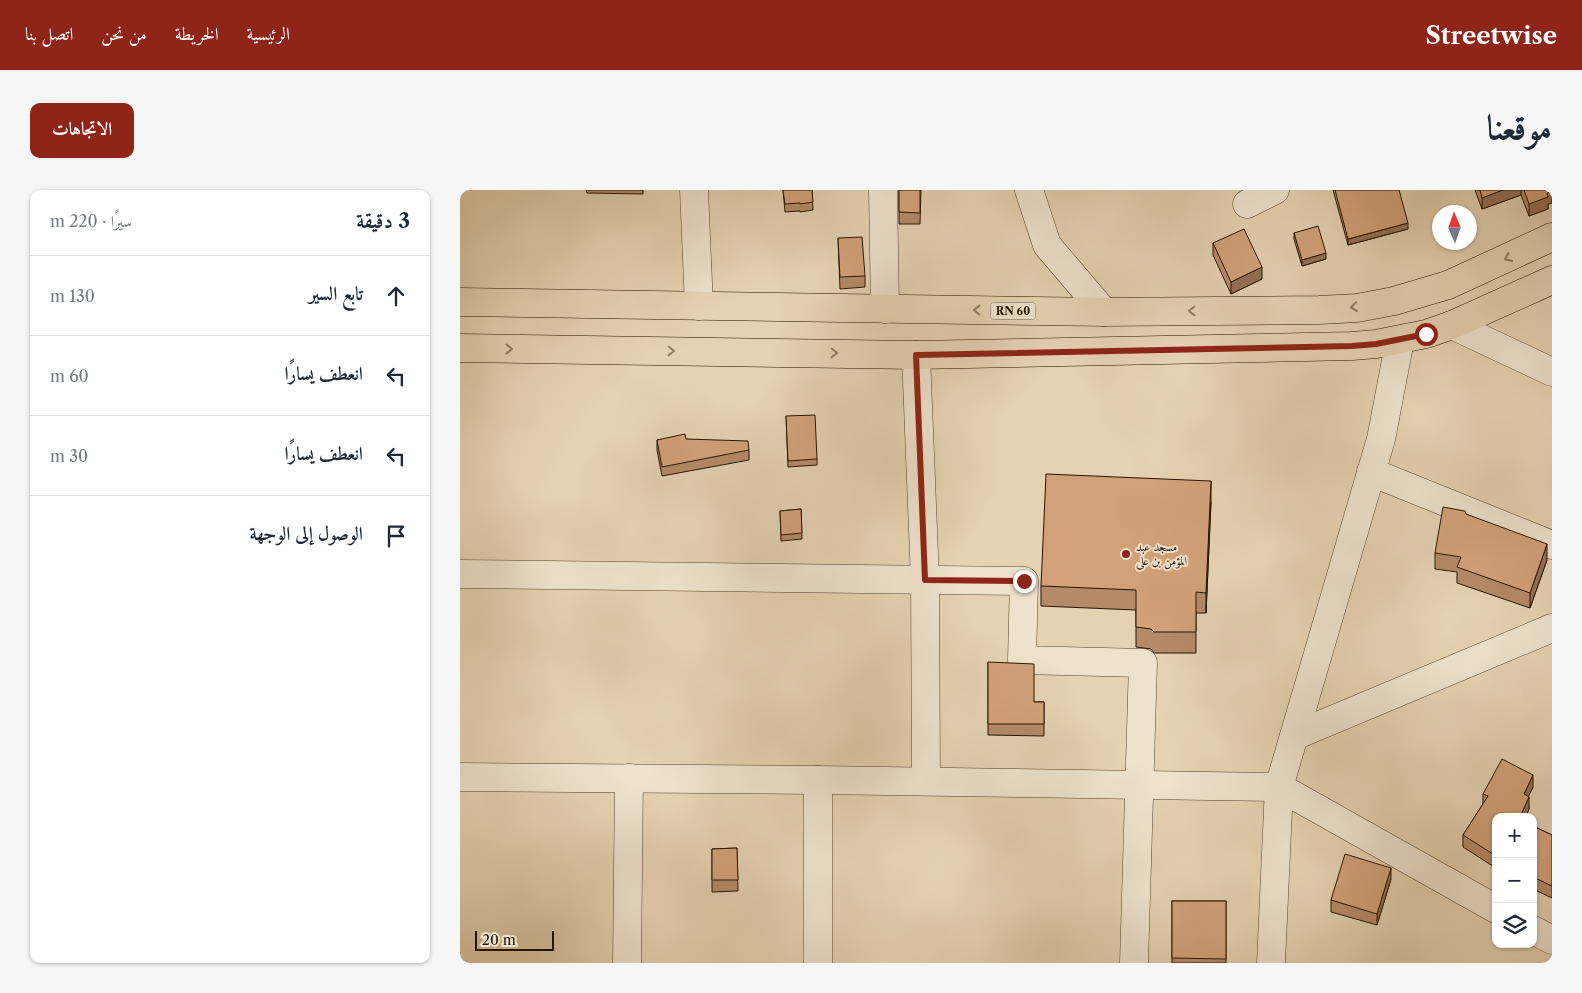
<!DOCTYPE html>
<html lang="ar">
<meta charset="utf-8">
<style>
:root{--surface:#fff;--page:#f6f6f7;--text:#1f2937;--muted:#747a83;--line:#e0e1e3;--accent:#8f2418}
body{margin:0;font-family:"Libre Caslon Text",Amiri,serif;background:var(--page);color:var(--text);direction:rtl}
.controls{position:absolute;right:15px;bottom:15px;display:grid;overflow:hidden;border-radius:10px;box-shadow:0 1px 4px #0004}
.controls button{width:45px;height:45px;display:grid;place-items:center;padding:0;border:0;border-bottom:1px solid var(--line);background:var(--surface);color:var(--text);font:25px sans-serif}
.compass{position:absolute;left:972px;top:15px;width:45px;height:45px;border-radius:50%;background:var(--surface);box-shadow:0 1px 4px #0004;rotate:358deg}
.scale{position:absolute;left:15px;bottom:12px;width:79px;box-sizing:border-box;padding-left:5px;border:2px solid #251502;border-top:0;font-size:14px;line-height:18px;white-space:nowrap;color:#251502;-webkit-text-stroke:4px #eee2cd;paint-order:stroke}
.stop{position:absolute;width:15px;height:15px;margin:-11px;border:4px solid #8f2418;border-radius:50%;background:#fff}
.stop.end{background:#8f2418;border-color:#fff;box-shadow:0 1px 5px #0008}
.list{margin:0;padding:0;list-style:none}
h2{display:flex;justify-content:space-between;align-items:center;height:65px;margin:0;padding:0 20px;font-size:21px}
h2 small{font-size:16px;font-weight:400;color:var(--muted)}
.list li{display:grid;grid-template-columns:32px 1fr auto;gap:15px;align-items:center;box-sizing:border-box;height:80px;padding:0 20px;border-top:1px solid var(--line)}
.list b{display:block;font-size:19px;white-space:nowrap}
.list em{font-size:16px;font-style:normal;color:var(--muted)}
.icon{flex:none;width:28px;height:28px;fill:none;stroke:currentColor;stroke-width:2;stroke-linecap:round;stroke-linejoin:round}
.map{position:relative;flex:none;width:1092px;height:773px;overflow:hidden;direction:ltr;border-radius:10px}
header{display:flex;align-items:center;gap:30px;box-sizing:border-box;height:70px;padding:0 25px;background:var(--accent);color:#fff}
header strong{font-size:24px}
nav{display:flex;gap:28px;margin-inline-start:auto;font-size:18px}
.intro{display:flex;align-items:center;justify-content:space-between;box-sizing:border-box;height:120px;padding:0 30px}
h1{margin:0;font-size:35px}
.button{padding:12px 22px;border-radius:10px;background:var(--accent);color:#fff;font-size:18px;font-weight:700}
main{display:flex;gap:30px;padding:0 30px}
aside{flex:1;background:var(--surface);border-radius:10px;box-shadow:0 1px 4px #0004}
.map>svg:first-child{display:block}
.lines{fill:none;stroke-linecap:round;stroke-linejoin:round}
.street-casing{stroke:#55442e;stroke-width:29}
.primary-casing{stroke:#251502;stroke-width:29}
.street{stroke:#eee2cd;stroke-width:28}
.primary{stroke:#e5d2b2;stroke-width:28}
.wall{fill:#b58a69;stroke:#251502}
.shaded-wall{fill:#937155;stroke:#251502}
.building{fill:#d2a17a;stroke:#251502}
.oneway{stroke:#8f7d63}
.route{stroke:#8f2418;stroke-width:6}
.poi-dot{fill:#8f2418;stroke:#eee2cd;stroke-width:2}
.labels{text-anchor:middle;stroke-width:4;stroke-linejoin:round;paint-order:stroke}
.shield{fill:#eee2cd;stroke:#61523f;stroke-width:1}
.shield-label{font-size:11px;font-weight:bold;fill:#251502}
.poi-label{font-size:12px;fill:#251502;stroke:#eee2cd;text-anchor:start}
</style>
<header>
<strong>Streetwise</strong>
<nav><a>الرئيسية</a><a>الخريطة</a><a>من نحن</a><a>اتصل بنا</a></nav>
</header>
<div class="intro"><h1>موقعنا</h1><a class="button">الاتجاهات</a></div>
<main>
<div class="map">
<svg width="1092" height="773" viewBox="0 0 1092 773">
<rect width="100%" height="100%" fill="#e5d2b2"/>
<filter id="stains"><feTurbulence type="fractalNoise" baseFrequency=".004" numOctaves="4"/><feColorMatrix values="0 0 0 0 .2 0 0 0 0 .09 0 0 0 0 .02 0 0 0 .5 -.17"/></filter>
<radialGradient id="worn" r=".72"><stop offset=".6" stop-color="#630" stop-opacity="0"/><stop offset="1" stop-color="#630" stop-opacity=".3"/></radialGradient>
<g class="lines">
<!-- street casing -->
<g class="street-casing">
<g id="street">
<polyline points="234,0 239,116"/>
<polyline points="423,0 425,119"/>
<polyline points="569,0 587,55 644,122"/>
<polyline points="787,14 815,0"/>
<polyline points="992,135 1092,182"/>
<polyline points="456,165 465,390 466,591"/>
<polyline points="911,282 1092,355"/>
<polyline points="0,384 564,391 562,470 683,473 674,773"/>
<polyline points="834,546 1092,438"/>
<polyline points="0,587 358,590 819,597 1036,719"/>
<polyline points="358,590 358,773"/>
<polyline points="1073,740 1092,750"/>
<polyline points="167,773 169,588"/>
<polyline points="811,773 819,597 921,249 940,150"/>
</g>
</g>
<!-- primary casing -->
<g class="primary-casing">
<g id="primary">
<polyline points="0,112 644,122 859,120 897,118 934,111 988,95 1092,47"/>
<polyline points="0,158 456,165 892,156 916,154 966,144 992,135 1092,90"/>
</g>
</g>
<!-- street -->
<use href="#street" class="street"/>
<!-- primary -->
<use href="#primary" class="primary"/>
</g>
<!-- wall -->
<g class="wall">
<polygon points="126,0 183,0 183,4 127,3"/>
<polygon points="323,0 352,0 353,20 340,22 340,21 325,22"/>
<polygon points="439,0 461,0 460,34 439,34"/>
<polygon points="873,0 939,0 948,39 888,55"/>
<polygon points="1015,0 1092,0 1092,13 1088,14 1088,19 1069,26 1061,5 1022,19"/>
<polygon points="834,43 866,69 842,76 834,49"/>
<polygon points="378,48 405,86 405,97 380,99"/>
<polygon points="753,53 802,89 771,104 753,65"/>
<polygon points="326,226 357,269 357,275 328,277"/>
<polygon points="226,249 289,260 289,270 202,286 197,260 197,250"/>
<polygon points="751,312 746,423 736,423 736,463 694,463 691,459 676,457 676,420 581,416 581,396"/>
<polygon points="341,319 342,349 321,351 320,321"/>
<polygon points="1006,324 1087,370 1070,418 997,393 997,382 975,379 975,363"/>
<polygon points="528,472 574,512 584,512 584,546 528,545"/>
<polygon points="1073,597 1068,607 1069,619 1036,627 1036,678 1003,657 1003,645 1023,614 1023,604"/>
<polygon points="1073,636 1092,645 1092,708 1073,699"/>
<polygon points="277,658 278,701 252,702 252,659"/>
<polygon points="931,689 917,735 871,722 871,710"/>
<rect x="712" y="711" width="54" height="62"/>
</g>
<!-- shaded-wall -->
<g class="shaded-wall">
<polygon points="1043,0 1061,0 1061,5 1022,19 1022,8"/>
<polygon points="1092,1 1092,13 1088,14 1088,19 1069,26 1069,14 1087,3"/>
<polygon points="948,33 948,39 888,55 888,49"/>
<polygon points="866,63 866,69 842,76 842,70"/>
<polygon points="802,77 802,89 771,104 771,92"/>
<polygon points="751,291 751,312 746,423 746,403"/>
<polygon points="1087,354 1087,370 1070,418 1070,403"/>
<polygon points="1073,585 1073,597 1064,616 1064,604"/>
<polygon points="1069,607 1069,619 1066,627 1060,627"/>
<polygon points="931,678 931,689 917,735 917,724"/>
</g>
<!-- building -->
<g class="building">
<polygon points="323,0 352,0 353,12 340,14 340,13 325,14"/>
<polygon points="439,0 460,0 460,23 439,22"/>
<polygon points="875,0 939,0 948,33 888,49"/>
<polygon points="1020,0 1043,0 1022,8"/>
<polygon points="1064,0 1092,0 1092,1 1087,3 1088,7 1069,14"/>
<polygon points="858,36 866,63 842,70 834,43"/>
<polygon points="784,39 802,77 771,92 753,53"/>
<polygon points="402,47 405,86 380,87 378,48"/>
<polygon points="355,225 357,269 328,271 326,226"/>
<polygon points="225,244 226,249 288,251 289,260 202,277 197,250"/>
<polygon points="586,284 751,291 746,403 736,402 736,442 694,442 691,439 676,437 676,400 581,396"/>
<polygon points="983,317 1005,321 1006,324 1087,354 1070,403 997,377 1001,367 975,363"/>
<polygon points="341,319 342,343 321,345 320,321"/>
<polygon points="528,472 574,474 574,512 584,512 584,534 528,534"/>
<polygon points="1042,569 1073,585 1064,604 1069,607 1060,627 1036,627 1036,666 1003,645 1028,606 1023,604"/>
<polygon points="1073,636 1092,645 1092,696 1073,687"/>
<polygon points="277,658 278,690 252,690 252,659"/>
<polygon points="885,664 931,678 917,724 871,710"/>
<polygon points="712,711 766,711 766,769 712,768"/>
</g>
<!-- one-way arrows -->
<defs><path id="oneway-chevron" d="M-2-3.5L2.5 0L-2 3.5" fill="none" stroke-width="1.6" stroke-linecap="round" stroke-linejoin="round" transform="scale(1.25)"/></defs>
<g class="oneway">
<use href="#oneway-chevron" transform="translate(1048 68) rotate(155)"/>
<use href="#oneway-chevron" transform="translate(894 117) rotate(174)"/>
<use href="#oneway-chevron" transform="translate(517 120) rotate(-179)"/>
<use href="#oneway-chevron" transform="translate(732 121) rotate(179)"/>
<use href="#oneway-chevron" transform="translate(49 159) rotate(1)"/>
<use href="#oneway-chevron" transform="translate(211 161) rotate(1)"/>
<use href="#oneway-chevron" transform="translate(374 163) rotate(1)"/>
</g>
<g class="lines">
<!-- route -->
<polyline class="route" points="564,391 465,390 456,165 892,156 916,154 966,144"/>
</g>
<!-- markers -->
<circle class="poi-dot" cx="666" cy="364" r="5"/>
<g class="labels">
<!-- shield labels -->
<rect class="shield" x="530.5" y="112.5" width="45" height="17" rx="4"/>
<g class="shield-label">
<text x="553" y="125">RN 60</text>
</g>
<!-- poi labels -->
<g class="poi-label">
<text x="676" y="361">مسجد عبد<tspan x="676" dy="14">المؤمن بن على</tspan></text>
</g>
</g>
<rect width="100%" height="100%" filter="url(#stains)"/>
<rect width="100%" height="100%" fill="url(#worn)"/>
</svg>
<div class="controls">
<button>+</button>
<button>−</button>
<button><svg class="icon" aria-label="layers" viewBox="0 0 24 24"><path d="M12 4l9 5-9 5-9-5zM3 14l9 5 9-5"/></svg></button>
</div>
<svg class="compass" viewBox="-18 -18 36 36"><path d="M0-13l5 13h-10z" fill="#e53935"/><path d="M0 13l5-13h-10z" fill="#747a83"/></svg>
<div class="scale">20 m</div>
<div class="stop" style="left:966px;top:144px"></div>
<div class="stop end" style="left:564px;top:391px"></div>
</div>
<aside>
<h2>3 دقيقة<small>سيرًا · 220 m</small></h2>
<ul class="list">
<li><svg class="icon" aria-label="ahead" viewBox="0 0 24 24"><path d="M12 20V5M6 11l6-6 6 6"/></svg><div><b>تابع السير</b></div><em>130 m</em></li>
<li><svg class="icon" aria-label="left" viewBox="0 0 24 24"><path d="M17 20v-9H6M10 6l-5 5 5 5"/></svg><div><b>انعطف يسارًا</b></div><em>60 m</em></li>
<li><svg class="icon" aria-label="left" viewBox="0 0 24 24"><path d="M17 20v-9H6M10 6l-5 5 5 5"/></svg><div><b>انعطف يسارًا</b></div><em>30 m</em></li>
<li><svg class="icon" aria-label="arrive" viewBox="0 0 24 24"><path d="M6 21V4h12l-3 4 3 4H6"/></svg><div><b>الوصول إلى الوجهة</b></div></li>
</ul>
</aside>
</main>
